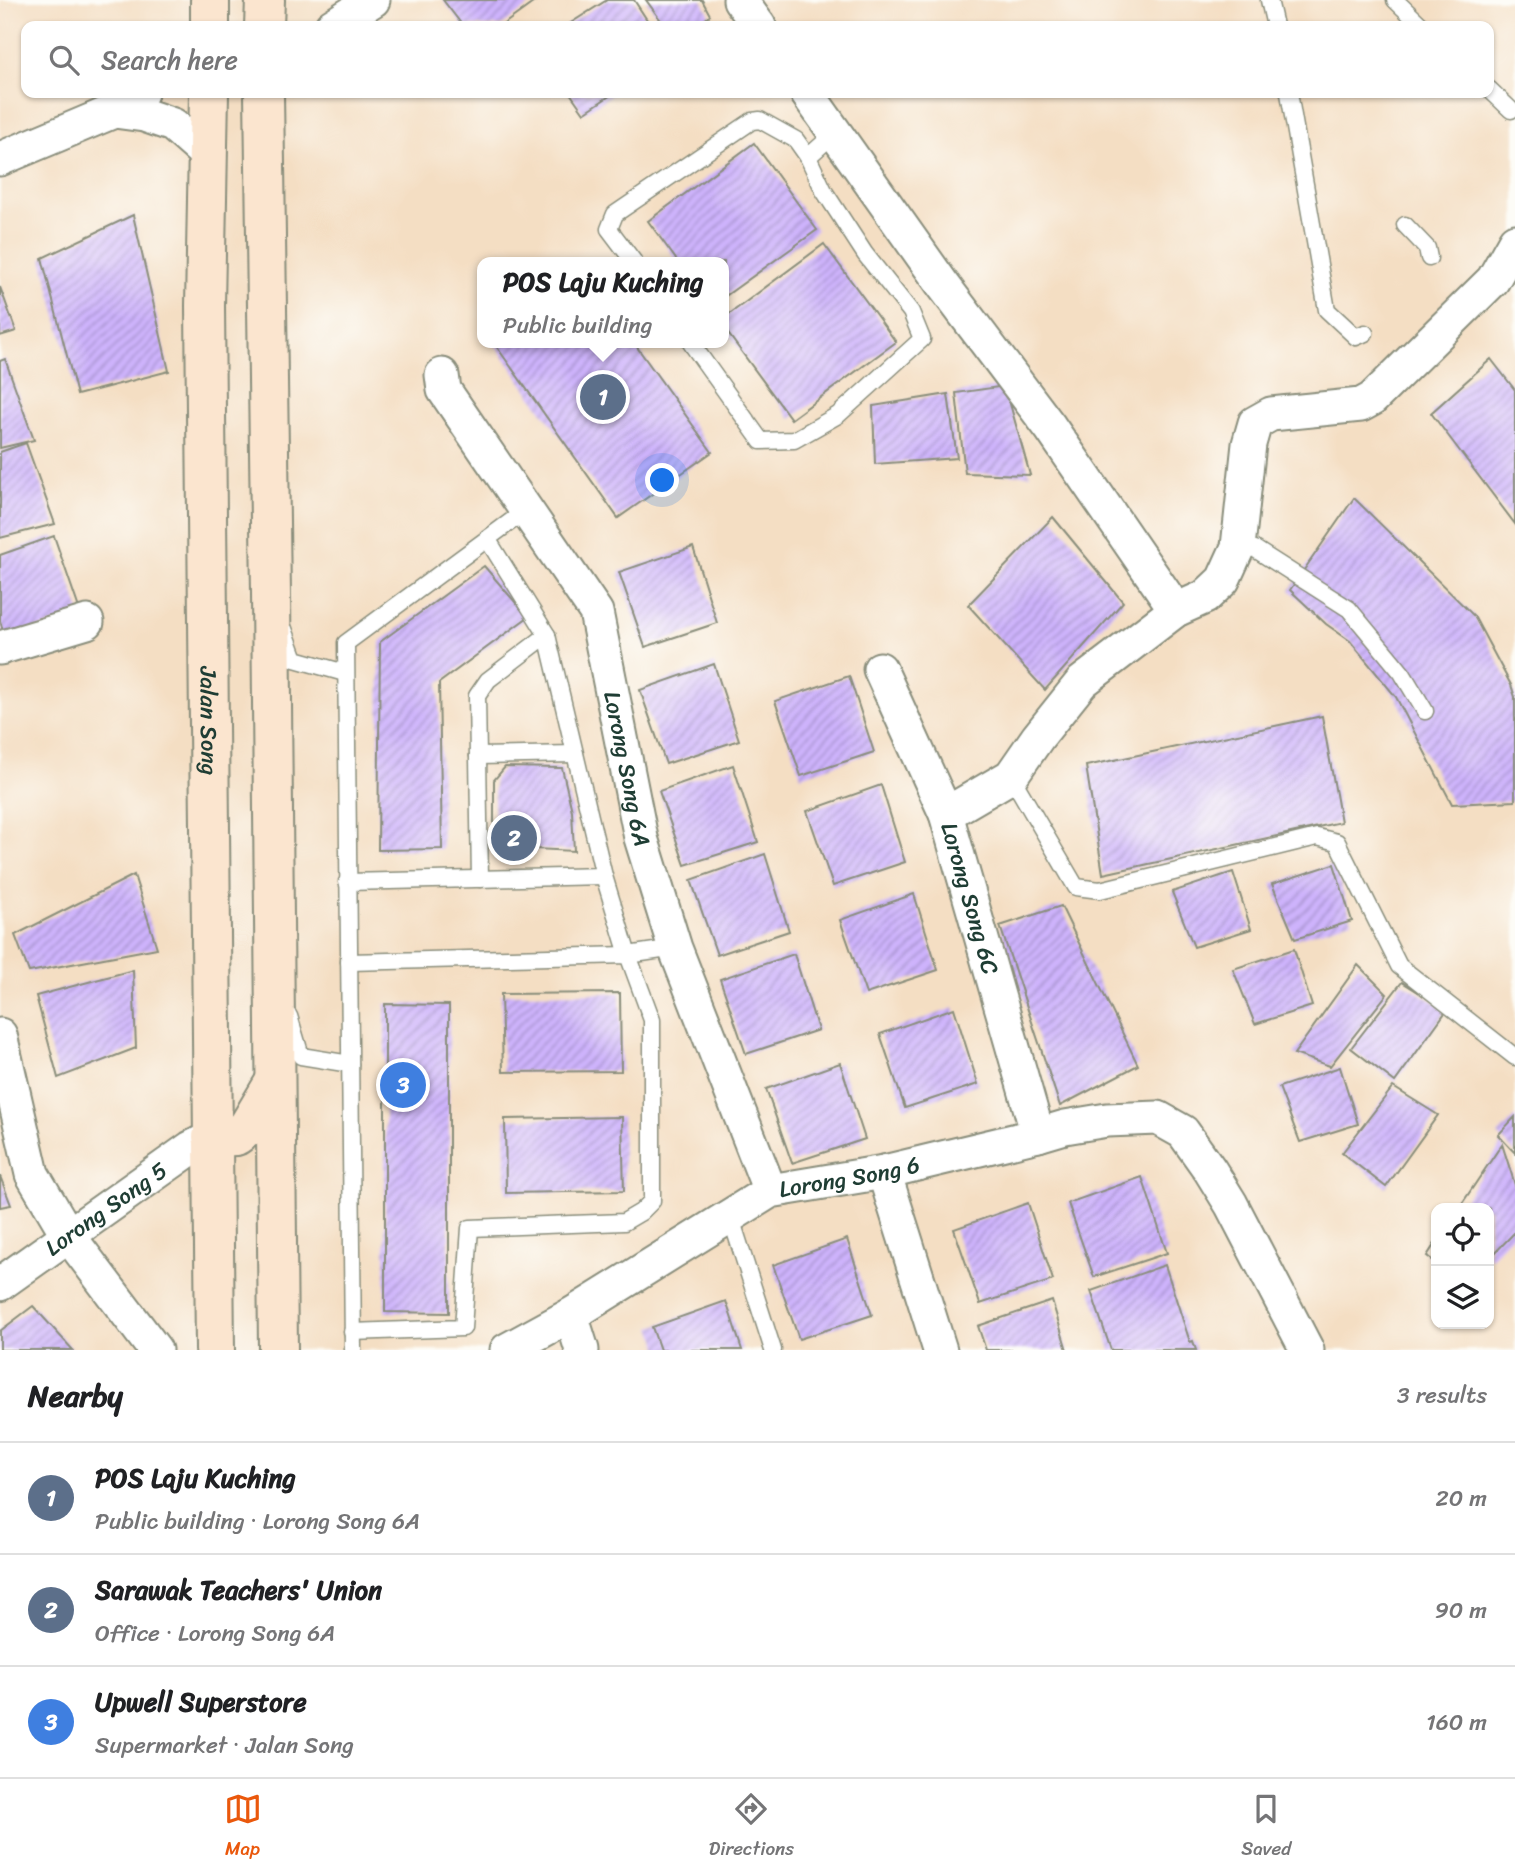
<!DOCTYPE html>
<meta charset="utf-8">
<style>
:root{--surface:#fff;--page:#f6f6f6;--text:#202124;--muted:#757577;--line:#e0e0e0;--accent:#ea580c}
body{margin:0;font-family:Sriracha,sans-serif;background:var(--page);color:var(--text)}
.controls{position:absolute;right:21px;bottom:21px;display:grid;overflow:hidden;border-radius:14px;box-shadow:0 2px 5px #0004}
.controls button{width:63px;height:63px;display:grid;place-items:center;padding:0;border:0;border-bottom:2px solid var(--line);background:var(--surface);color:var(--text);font:35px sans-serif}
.you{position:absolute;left:663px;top:481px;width:24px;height:24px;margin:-18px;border:5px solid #fff;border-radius:50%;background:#1a73e8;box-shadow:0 0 0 10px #1a73e833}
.badge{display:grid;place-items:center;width:46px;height:46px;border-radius:50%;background:var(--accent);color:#fff;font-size:23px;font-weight:700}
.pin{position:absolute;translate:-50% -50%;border:4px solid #fff;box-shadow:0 2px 7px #0006}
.popup{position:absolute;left:477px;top:257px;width:252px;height:91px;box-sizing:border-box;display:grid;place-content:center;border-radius:14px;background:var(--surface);filter:drop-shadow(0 2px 5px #0005);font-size:23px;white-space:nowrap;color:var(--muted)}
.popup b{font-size:26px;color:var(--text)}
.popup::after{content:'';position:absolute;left:50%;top:100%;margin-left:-14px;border:14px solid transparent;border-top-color:var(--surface)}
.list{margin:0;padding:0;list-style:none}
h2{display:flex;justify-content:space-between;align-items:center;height:91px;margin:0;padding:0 28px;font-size:30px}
h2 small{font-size:23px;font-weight:400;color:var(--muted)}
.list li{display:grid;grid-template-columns:46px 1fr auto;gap:21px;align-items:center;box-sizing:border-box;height:112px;padding:0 28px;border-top:2px solid var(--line)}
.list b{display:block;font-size:26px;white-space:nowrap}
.list p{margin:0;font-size:23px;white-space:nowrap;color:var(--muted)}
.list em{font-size:23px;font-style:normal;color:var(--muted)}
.icon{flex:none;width:38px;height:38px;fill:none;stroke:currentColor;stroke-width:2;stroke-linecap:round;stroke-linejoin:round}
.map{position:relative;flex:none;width:1515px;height:1350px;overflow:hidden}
.search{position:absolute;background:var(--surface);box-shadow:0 2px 5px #0004;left:21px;right:21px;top:21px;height:77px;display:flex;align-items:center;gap:18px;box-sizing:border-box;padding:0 24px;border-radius:14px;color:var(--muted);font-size:26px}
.sheet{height:427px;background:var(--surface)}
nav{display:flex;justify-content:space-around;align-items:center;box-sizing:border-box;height:98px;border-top:2px solid var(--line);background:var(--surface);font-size:19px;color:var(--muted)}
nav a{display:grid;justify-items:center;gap:4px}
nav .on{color:var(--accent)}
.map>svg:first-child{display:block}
.building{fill:url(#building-hatch)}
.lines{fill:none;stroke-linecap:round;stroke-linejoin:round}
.lane-casing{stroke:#8a8e7c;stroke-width:19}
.street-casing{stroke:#8a8e7c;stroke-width:37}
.secondary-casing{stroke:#8a8e7c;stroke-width:42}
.lane{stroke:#fff;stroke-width:16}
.street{stroke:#fff;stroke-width:33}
.secondary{stroke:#fbe5cf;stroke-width:38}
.labels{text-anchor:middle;stroke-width:7;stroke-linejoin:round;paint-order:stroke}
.street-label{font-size:23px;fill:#1f3d34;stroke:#fdfcf7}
</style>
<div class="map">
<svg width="1515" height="1350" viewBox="0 0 1515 1350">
<defs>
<pattern id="building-hatch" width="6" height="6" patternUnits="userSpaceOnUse" patternTransform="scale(1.75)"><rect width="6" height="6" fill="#ceb3fc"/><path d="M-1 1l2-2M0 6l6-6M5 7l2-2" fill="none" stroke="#a793cd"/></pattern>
</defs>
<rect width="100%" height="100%" fill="#fdfcf7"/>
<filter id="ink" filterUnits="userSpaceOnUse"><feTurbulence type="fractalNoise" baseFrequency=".0143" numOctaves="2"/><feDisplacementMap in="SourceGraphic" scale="14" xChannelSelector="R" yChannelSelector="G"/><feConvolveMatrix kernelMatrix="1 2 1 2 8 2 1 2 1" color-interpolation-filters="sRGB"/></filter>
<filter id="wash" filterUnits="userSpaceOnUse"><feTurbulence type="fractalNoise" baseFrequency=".00686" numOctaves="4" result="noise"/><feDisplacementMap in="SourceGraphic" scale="28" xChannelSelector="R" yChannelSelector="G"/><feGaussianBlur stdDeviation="1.57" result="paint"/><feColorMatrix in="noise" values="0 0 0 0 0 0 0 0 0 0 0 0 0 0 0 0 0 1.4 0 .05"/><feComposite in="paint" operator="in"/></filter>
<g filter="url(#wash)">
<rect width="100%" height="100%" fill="#f4dec3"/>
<g id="blocks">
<!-- building -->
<g class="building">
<polygon points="443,0 537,0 501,26 463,26"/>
<polygon points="607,0 634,0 651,26 566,26"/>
<polygon points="646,0 702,0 710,15 698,26 665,26"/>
<polygon points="570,93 614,93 584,113"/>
<polygon points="754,143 817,230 724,297 724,262 678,262 648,221"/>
<polygon points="133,215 169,371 77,395 42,258"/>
<polygon points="824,244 896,342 791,419 724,328 724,318"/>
<polygon points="0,287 16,331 0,336"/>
<polygon points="494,343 634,343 712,452 618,518"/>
<polygon points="5,359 34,440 0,448 0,361"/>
<polygon points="1491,359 1515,390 1515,524 1431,413"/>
<polygon points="1005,386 1030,475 965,473 956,393"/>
<polygon points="948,394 957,458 875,464 873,406"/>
<polygon points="26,443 55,524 0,538 0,452"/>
<polygon points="1354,498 1474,616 1511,685 1515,697 1515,801 1452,804 1396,697 1350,641 1326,624 1290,590"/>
<polygon points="1053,517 1123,602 1045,690 968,605"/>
<polygon points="54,536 82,617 5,636 0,621 0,555"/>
<polygon points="693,547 717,623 645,647 619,572"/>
<polygon points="484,566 528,617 439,683 442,849 378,850 380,642"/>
<polygon points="714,664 739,740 666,764 640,690"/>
<polygon points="849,676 874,752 801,776 775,701"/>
<polygon points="1322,716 1341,822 1103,874 1086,766"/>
<polygon points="733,765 758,842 685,865 659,791"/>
<polygon points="505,767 562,768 572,811 574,851 494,847 494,780"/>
<polygon points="881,785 905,862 833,886 807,811"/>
<polygon points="765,854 789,931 717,955 691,880"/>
<polygon points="1334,864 1352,921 1295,939 1272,884"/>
<polygon points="1233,872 1251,929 1194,947 1172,892"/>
<polygon points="134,875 157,948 29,972 15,935"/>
<polygon points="914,894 938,970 866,994 840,920"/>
<polygon points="1061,906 1138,1065 1060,1106 1000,926"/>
<polygon points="1294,949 1312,1006 1255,1024 1233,969"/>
<polygon points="794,954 818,1030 746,1054 720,979"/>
<polygon points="1358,965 1387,994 1330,1066 1294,1054"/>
<polygon points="133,970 136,1048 58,1078 36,996"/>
<polygon points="1402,982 1447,1010 1395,1082 1351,1048"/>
<polygon points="620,993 621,1071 503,1072 501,994"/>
<polygon points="385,1004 449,1005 449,1313 385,1312"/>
<polygon points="954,1008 978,1084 905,1108 880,1034"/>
<polygon points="840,1063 865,1139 792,1163 766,1089"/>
<polygon points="1340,1067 1358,1124 1300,1142 1279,1087"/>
<polygon points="1393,1087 1438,1115 1386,1187 1342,1153"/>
<polygon points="622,1117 624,1191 506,1193 505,1119"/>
<polygon points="1515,1117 1515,1153 1498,1135"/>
<polygon points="1502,1144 1515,1185 1515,1232 1489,1259 1489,1208 1459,1208"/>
<polygon points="0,1176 11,1205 0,1207"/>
<polygon points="1142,1177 1167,1253 1094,1277 1068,1203"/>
<polygon points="1028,1203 1053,1280 980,1304 954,1229"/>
<polygon points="847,1239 872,1315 799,1339 773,1265"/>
<polygon points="1436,1242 1436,1263 1427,1256"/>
<polygon points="1165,1265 1190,1342 1193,1341 1196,1350 1111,1350 1091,1291"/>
<polygon points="726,1301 742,1350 660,1350 652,1327"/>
<polygon points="1052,1301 1067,1350 986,1350 978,1326"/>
<polygon points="33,1306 73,1350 0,1350 0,1331"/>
</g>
</g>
</g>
<g filter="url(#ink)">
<use href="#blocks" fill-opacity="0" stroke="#8a8e7c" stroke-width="2"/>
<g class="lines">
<!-- lane casing -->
<g class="lane-casing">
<g id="lane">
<polyline points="1269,0 1275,26"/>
<polyline points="1395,0 1422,26"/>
<polyline points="1489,89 1511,110"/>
<polyline points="1289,93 1327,310 1356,337 1365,333"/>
<polyline points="1405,225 1427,248 1429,258"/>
<polyline points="634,262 609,229 615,214 752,121 760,120 796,140 808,157"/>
<polyline points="691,343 761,441 794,440 838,415 922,339 911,312 865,254 824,191 808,157 836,132"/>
<polyline points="1238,547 1255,549 1349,609 1402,673 1425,711"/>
<polyline points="284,629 295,659 345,673"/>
<polyline points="478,756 575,754"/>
<polyline points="1011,776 1076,887 1100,890 1317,837 1337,842 1399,966 1515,1057"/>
<polyline points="604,876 628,955 675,948"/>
<polyline points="480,879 477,696 488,680 547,635"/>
<polyline points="347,882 604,876 547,635 488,540"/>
<polyline points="349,962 628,955 652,1020 652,1201 641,1212 624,1222 470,1228 463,1328 352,1332"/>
<polyline points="289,1016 301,1056 350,1064"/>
<polyline points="730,1215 773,1350"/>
<polyline points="353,1350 346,643 525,511"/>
</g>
</g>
<!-- street casing -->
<g class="street-casing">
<g id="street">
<polyline points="740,0 759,26"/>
<polyline points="332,26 373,0"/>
<polyline points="807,93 943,285 1050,427 1176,610"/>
<polyline points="114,111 144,115 173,125 206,154"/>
<polyline points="0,159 114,111 141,93"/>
<path id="s1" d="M442,375l2,15 152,222 45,226 34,110 95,243"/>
<polyline points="0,648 87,622"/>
<path id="s2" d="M880,669l66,145 92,321"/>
<polyline points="946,814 1011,776 1038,737 1082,682 1176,610 1205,597 1223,580 1238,547 1249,444 1255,423 1271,414 1361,405 1372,399 1493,280 1515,241"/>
<polyline points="0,1035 32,1174 68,1235 155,1350"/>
<polyline points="884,1172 940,1350"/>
<path id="s3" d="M0,1284l191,-136 21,-11"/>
<polyline points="571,1315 582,1350"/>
<path id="s4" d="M507,1350l64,-35 199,-124 114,-19 154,-37 27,-8 42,-7 51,-2 25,14 27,38 21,34 76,146"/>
</g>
</g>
<!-- secondary casing -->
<g class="secondary-casing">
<g id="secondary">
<polyline points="210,0 210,26"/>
<polyline points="264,26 265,0"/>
<path id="s5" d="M209,93l-4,213 10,1044"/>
<polyline points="264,93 271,594 278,1350"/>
<polyline points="212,1137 236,1136 247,1128 275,1081"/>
</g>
</g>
<!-- lane -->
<use href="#lane" class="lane"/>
<!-- street -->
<use href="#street" class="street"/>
<!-- secondary -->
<use href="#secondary" class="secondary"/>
</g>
</g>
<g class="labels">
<!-- street labels -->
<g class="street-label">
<text dy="8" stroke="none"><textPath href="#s5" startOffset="628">Jalan Song</textPath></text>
<text dy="8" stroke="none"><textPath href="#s1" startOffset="444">Lorong Song 6A</textPath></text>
<text dy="8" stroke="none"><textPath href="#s2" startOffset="247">Lorong Song 6C</textPath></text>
<text dy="8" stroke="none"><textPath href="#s4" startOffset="388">Lorong Song 6</textPath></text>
<text dy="8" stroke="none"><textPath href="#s3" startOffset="130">Lorong Song 5</textPath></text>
</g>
</g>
</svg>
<div class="controls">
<button><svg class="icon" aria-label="locate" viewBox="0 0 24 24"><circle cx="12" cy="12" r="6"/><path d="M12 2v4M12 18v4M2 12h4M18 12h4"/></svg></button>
<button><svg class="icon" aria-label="layers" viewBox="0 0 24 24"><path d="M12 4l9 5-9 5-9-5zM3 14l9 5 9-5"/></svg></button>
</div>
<div class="you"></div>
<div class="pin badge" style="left:603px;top:397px;background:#5c6f8a">1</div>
<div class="popup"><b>POS Laju Kuching</b>Public building</div>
<div class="pin badge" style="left:514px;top:838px;background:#5c6f8a">2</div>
<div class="pin badge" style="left:403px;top:1085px;background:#3f7fe0">3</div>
<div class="search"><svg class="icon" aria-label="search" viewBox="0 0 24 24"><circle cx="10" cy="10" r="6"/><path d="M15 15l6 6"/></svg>Search here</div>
</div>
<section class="sheet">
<h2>Nearby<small>3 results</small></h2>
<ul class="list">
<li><span class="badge" style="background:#5c6f8a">1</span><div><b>POS Laju Kuching</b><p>Public building · Lorong Song 6A</p></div><em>20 m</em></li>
<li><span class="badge" style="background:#5c6f8a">2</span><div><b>Sarawak Teachers' Union</b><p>Office · Lorong Song 6A</p></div><em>90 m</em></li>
<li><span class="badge" style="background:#3f7fe0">3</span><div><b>Upwell Superstore</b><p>Supermarket · Jalan Song</p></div><em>160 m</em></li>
</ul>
</section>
<nav>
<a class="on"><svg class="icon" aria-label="map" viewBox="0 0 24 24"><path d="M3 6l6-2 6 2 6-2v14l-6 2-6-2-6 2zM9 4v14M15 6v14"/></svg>Map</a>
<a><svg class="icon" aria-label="directions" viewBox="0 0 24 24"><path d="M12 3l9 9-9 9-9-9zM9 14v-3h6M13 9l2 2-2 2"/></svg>Directions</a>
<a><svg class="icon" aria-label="saved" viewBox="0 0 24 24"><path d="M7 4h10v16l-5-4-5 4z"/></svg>Saved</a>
</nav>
